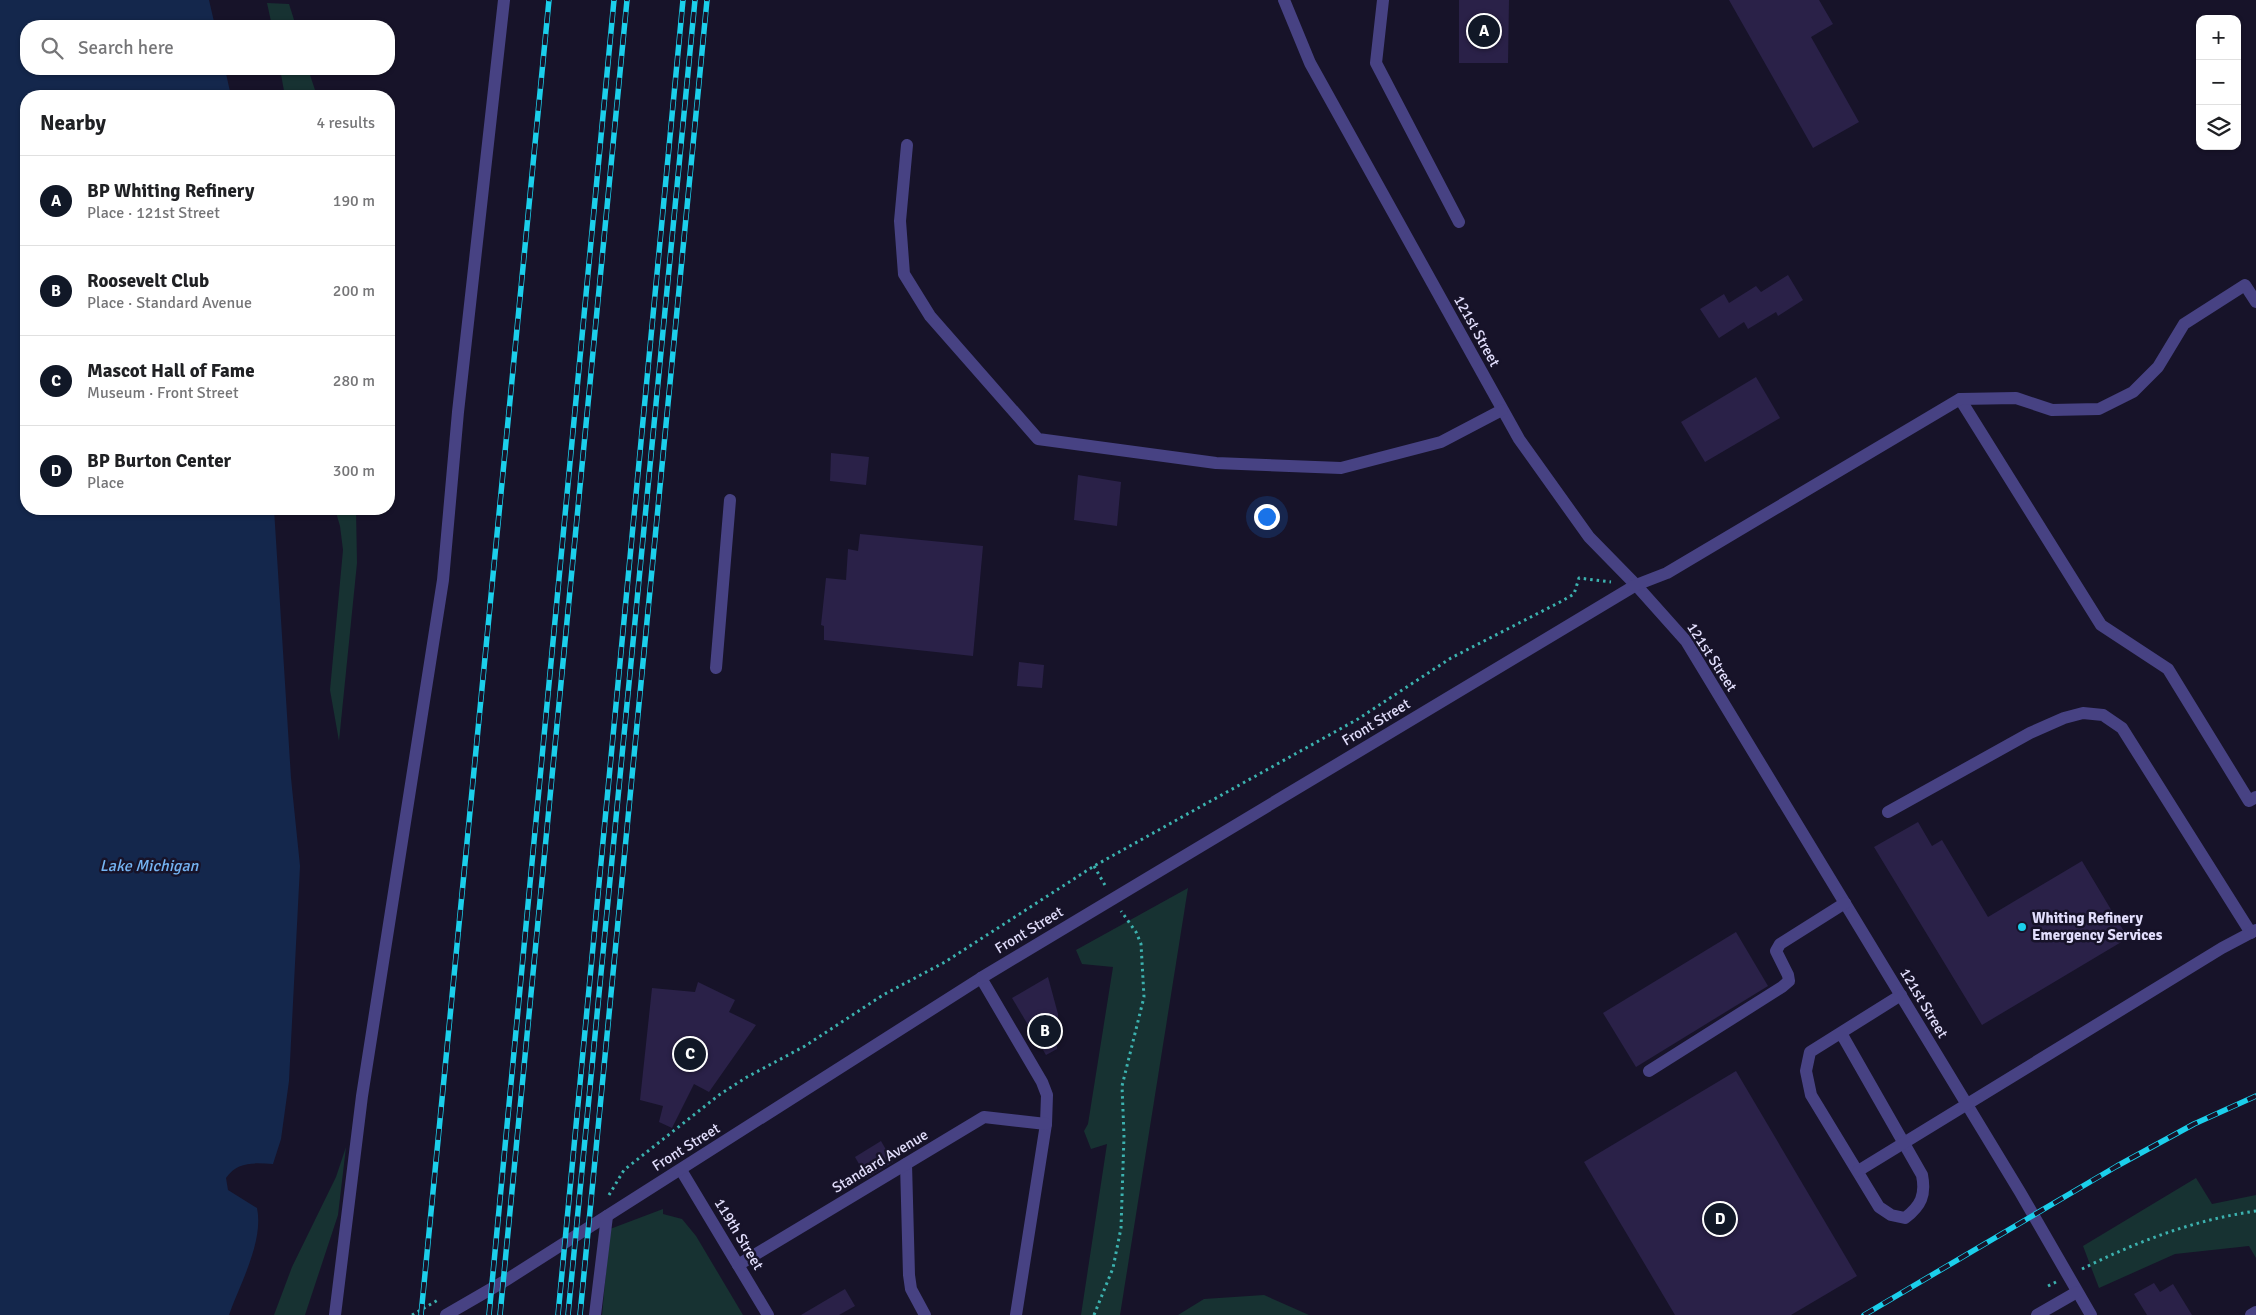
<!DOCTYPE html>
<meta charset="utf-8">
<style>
:root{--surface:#fff;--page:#f2f2f2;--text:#202124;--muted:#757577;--line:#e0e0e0;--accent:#111827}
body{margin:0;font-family:Signika,sans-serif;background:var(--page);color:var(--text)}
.controls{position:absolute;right:15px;top:15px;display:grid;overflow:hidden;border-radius:10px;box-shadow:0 1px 4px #0004}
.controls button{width:45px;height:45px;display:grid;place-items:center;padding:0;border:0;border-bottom:1px solid var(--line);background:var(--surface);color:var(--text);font:25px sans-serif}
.you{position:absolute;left:1266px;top:516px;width:18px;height:18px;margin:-12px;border:4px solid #fff;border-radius:50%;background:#1a73e8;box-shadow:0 0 0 8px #1a73e833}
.badge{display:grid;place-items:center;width:32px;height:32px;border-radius:50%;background:var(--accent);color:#fff;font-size:16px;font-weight:700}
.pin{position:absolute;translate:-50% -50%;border:2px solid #fff;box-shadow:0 1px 5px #0006}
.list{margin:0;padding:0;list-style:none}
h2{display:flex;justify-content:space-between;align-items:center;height:65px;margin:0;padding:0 20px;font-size:21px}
h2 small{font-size:16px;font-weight:400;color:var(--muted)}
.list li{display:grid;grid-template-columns:32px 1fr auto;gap:15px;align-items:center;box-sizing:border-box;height:90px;padding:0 20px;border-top:1px solid var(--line)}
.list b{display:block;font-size:19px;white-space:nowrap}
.list p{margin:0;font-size:16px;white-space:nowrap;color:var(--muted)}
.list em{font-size:16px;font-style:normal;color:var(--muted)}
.icon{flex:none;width:28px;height:28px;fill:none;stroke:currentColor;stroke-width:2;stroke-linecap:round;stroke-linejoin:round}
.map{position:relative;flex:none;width:2256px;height:1315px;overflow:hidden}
.search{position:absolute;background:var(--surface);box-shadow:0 1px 4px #0004;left:20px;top:20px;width:375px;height:55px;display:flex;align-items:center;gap:12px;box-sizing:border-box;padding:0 18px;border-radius:20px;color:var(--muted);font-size:19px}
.panel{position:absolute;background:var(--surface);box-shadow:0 1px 4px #0004;left:20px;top:90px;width:375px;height:425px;border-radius:20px}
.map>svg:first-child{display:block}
.green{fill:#173232}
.water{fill:#14274c}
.building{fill:#2a2148}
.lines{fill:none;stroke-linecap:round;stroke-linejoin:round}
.path{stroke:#3cb2af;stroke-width:3;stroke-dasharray:2.5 4;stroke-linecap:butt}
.minor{stroke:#474283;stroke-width:12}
.rail-casing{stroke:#1bcfeb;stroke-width:5.5}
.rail{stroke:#171329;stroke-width:4;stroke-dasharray:11;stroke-linecap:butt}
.poi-dot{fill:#1bcfeb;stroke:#171329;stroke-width:2}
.labels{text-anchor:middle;stroke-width:5;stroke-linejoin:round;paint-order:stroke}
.street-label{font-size:15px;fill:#e2defc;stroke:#171329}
.poi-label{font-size:15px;font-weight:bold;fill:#e2defc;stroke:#171329;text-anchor:start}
.water-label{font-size:16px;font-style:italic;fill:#75b4f3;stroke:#171329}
</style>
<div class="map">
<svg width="2256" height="1315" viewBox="0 0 2256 1315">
<rect width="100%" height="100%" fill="#171329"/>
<!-- green -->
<g class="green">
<polygon points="267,3 289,4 296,26 272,26"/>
<polygon points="280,69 308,69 317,96 285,96"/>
<polygon points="335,509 356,509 357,563 339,741 330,690 343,550 340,526"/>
<polygon points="1188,888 1120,1315 1081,1315 1107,1144 1091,1149 1084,1131 1088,1124 1113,967 1082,964 1076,950"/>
<polygon points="346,1147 338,1215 305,1315 274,1315 292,1267 336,1177"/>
<polygon points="2196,1178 2212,1204 2256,1195 2256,1258 2249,1246 2175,1254 2099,1288 2083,1246"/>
<polygon points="663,1209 663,1214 682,1219 696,1236 743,1315 602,1315 610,1229"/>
<polygon points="1264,1295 1309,1315 1178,1315 1204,1299"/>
</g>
<!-- water -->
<path class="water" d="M0,0h209l6,26h-189v43h199l6,27h-205v413h248l17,269 9,88 -11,215 -8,58 -8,25c-19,-1 -36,-3 -47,14l2,12 29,18c7,33 -17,76 -28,107h-229z"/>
<!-- building -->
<g class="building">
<polygon points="1459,0 1509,0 1508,63 1459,63"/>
<polygon points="1729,0 1819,0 1833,24 1811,37 1859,122 1813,148"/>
<polygon points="1788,275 1803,300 1778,316 1776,312 1748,329 1744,322 1719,338 1700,309 1724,294 1729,303 1756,286 1761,292"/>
<polygon points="1756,377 1780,418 1705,462 1681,422"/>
<polygon points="831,453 869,457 866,485 830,481"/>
<polygon points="1078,475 1121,482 1117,526 1074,520"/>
<polygon points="860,534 983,546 973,656 824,640 824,626 821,625 826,578 846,580 848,549 858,551"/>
<polygon points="1019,662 1044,665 1042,688 1017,686"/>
<polygon points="1918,822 1932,846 1942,840 1988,917 2082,861 2128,938 1982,1025 1874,847"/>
<polygon points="1736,932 1768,986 1636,1067 1603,1013"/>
<polygon points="1048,977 1058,1014 1057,1049 1046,1055 1012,998"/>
<polygon points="698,982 735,1000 729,1012 756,1025 709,1092 694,1084 672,1128 659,1122 663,1106 640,1100 652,988 695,992"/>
<polygon points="1736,1071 1857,1276 1791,1315 1675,1315 1584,1162"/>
<polygon points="881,1141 893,1162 867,1178 855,1157"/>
<polygon points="2154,1283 2160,1292 2173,1284 2192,1315 2147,1315 2134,1294"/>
<polygon points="845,1289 855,1306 839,1315 801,1315"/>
</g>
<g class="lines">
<!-- path -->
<g class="path">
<polyline points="1094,866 1106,887"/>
<polyline points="609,1195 624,1170 719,1095 747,1077 805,1046 883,995 945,962 1094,866 1358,719 1451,658 1562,601 1574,594 1579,578 1611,582"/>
<path d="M2082,1269c56,-28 112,-49 174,-58"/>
<polyline points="2048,1286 2056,1282"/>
<polyline points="412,1315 438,1300"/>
<polyline points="1094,1315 1113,1268 1121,1228 1124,1136 1122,1086 1144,997 1141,944 1136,932 1121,911"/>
</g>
<!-- minor -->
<g class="minor">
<polyline points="1284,0 1310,63 1519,439 1589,537 1636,585 1686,641 2020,1192 2091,1315"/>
<polyline points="1383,0 1376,63 1459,222"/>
<polyline points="907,145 900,221 904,274 930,316 1038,439 1216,463 1341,468 1441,442 1502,410"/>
<polyline points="1960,399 2101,625 2168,669 2249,801 2256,797"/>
<polyline points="716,668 730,500"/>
<polyline points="1888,812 2030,733 2064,718 2083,713 2103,715 2122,728 2251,933"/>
<polyline points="981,978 1042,1082 1047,1095 1046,1124 1016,1315"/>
<path d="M1841,1033l81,142c4,20 -1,31 -17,43l-14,-3 -12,-8 -68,-112 -5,-24 4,-19 91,-57"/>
<polyline points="1649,1071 1782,987 1789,981 1788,975 1776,951 1780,944 1845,903"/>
<polyline points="906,1164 909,1275 911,1289 925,1315"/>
<polyline points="681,1170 768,1315"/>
<polyline points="1858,1171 2222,948 2256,930"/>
<polyline points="738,1265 984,1117 1046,1124"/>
<polyline points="335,1315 362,1096 443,580 458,412 504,0"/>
<polyline points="446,1315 503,1282 981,978 1636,585 1667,573 1960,399 2016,398 2052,410 2099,409 2133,392 2158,367 2184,324 2245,285 2256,302"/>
<polyline points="595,1315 607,1216"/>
<polyline points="2037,1315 2077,1292"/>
<polyline points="2251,1315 2256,1312"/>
</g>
<!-- rail casing -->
<g class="rail-casing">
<g id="rail">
<polyline points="421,1315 549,0"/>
<polyline points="489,1315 614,0"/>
<polyline points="500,1315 627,0"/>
<polyline points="558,1315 683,0"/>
<polyline points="568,1315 695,0"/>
<polyline points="580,1315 707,0"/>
<polyline points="1864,1315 2117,1166 2194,1124 2256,1096"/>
</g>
</g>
<!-- rail -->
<use href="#rail" class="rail"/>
</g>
<!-- markers -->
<circle class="poi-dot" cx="2022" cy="927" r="5"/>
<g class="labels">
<!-- street labels -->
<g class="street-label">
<text transform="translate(1477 331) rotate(61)" y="5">121st Street</text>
<text transform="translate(1712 657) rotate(57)" y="5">121st Street</text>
<text transform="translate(1376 722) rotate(-31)" y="5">Front Street</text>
<text transform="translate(1029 930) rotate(-31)" y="5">Front Street</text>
<text transform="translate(1924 1003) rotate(59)" y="5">121st Street</text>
<text transform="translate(686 1147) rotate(-32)" y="5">Front Street</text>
<text transform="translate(880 1161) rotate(-31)" y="5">Standard Avenue</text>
<text transform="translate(739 1234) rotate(59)" y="5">119th Street</text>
</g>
<!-- poi labels -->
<g class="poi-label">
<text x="2032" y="923">Whiting Refinery<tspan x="2032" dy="17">Emergency Services</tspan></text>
</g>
<!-- water labels -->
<g class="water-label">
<text x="149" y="871">Lake Michigan</text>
</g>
</g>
</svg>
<div class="controls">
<button>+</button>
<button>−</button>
<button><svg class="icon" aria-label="layers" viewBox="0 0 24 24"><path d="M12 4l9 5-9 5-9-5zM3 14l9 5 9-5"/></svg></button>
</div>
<div class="you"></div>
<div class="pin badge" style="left:1484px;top:31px">A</div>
<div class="pin badge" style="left:1045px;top:1031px">B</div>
<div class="pin badge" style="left:690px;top:1054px">C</div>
<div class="pin badge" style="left:1720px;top:1219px">D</div>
<div class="search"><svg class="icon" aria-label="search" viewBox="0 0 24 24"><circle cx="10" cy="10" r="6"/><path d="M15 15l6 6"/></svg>Search here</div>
<section class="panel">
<h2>Nearby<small>4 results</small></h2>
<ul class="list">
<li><span class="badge">A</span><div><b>BP Whiting Refinery</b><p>Place · 121st Street</p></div><em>190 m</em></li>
<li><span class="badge">B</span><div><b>Roosevelt Club</b><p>Place · Standard Avenue</p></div><em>200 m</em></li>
<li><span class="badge">C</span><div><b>Mascot Hall of Fame</b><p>Museum · Front Street</p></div><em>280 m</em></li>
<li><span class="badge">D</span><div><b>BP Burton Center</b><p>Place</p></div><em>300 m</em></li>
</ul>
</section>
</div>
